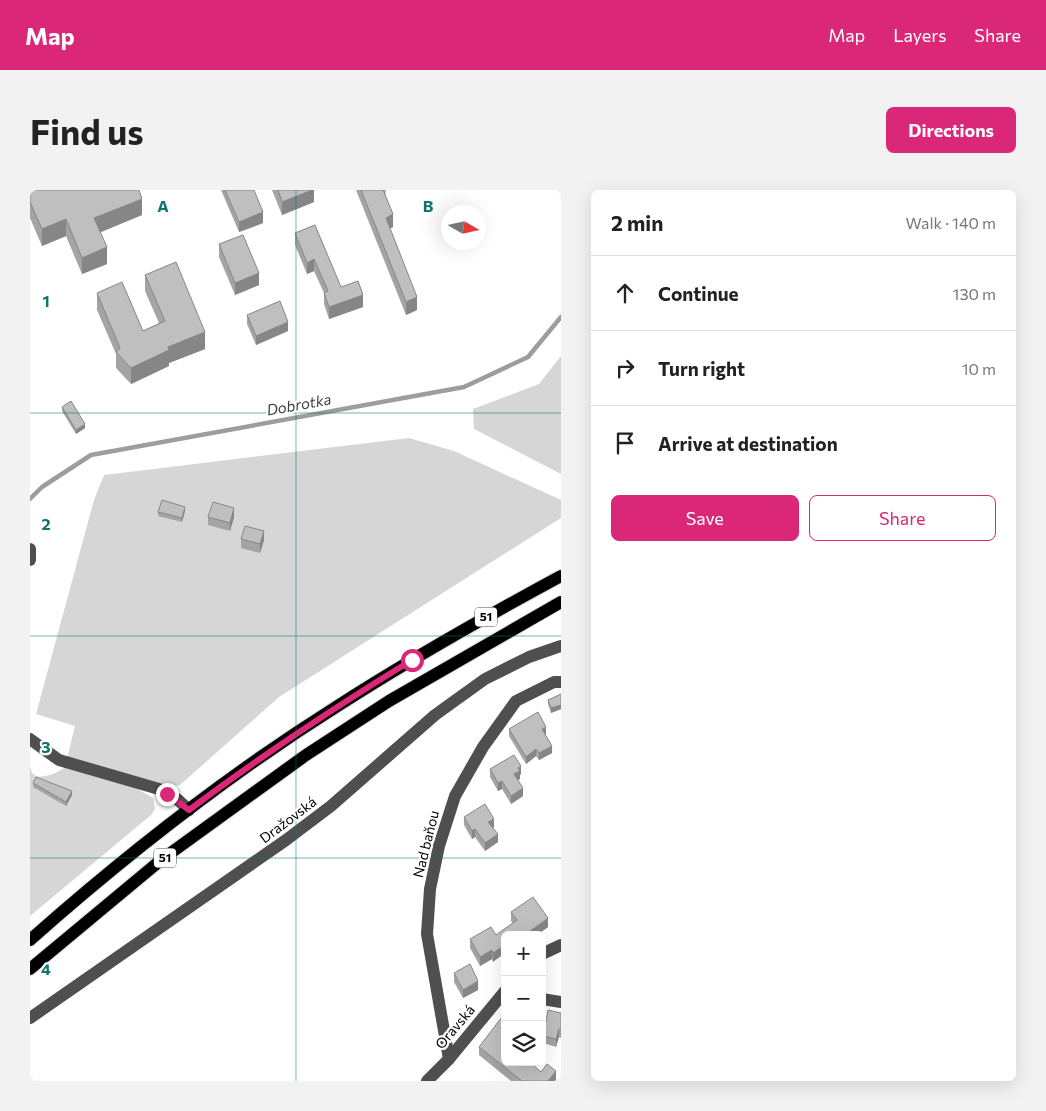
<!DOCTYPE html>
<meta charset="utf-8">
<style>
:root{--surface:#fff;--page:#f2f2f2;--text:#222;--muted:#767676;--line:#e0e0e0;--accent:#db2777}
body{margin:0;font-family:Commissioner,sans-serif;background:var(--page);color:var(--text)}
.controls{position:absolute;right:15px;bottom:15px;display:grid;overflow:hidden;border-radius:8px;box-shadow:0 5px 20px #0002}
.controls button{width:45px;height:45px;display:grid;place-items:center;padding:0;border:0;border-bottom:1px solid var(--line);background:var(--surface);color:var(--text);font:25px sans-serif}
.compass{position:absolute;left:411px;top:15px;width:45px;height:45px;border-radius:50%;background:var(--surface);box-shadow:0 5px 20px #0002;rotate:99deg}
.stop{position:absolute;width:15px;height:15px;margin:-11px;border:4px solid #db2777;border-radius:50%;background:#fff}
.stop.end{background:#db2777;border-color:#fff;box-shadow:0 1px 5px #0008}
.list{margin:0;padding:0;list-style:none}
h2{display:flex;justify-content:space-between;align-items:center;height:65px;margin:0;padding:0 20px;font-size:21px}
h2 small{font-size:16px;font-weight:400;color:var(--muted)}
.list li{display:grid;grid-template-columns:32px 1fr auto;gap:15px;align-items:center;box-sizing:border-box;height:75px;padding:0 20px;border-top:1px solid var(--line)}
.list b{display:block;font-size:19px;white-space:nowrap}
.list em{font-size:16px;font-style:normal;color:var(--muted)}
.actions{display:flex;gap:10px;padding:15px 20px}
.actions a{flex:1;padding:11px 0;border:1px solid var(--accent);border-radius:8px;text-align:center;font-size:18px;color:var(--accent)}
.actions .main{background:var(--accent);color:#fff}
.icon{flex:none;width:28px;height:28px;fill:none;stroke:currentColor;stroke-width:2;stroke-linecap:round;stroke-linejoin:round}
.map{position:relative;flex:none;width:531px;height:891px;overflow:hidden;border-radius:8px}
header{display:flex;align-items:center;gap:30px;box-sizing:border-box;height:70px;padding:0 25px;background:var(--accent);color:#fff}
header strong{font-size:24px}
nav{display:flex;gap:28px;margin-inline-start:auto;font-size:18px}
.intro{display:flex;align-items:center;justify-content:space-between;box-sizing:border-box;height:120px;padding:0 30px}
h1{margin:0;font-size:35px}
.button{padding:12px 22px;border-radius:8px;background:var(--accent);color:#fff;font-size:18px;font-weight:700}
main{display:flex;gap:30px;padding:0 30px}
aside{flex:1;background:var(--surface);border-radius:8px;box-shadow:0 5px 20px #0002}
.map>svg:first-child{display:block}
.green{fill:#d6d6d6}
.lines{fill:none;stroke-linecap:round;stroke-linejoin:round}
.stream{stroke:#9d9d9d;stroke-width:4.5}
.major-casing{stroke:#dbdbdb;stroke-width:14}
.minor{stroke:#4f4f4f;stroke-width:12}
.major{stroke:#000;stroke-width:12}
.wall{fill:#a4a4a4}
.shaded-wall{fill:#868686}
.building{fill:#bfbfbf;stroke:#868686}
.route{stroke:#db2777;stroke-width:6}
.grid{fill:none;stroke:#0f766e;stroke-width:1;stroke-opacity:0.55}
.labels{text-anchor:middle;stroke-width:4.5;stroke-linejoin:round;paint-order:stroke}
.shield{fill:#fff;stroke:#4c4c4c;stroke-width:1}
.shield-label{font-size:12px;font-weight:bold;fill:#000}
.street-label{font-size:14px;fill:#000;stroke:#fff}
.water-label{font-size:15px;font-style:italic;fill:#3e3e3e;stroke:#fff}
.grid-label{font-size:16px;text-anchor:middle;font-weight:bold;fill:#0f766e;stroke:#fff;stroke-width:4.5;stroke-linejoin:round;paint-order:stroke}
</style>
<header>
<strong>Map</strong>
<nav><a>Map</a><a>Layers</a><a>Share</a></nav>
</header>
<div class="intro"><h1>Find us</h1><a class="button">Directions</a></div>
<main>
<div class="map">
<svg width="531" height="891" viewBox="0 0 531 891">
<rect width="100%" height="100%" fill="#fff"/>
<!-- green -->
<g class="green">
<polygon points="531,166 531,284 444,239 443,219 509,194"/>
<path d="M379,248l45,13 107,49v18l-282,179 -99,88 -44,3 17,10 2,11 -4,6 -121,101v-150c1,3 1,6 3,8 7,7 27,-2 32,-7l10,-41 -39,-12 58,-214 10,-25z"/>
</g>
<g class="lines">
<!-- stream -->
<polyline class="stream" points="0,309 12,297 61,265 434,197 498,167 531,127"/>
<!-- major casing -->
<g class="major-casing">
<g id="major">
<path d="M0,750c96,-85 198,-165 306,-233 73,-47 149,-90 225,-131"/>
<polyline points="0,779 131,670 276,565 359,511 531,412"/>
</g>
</g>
<!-- minor -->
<g class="minor">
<polyline points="0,359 0,370"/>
<polyline points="0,549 29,570 129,599 147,609 159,620"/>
<polyline points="512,764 531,755"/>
<polyline points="512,809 531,812"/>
<polyline points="0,828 256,650 301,616 405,525 455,489 499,467 531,456"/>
<polyline points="419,869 397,744 400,699 409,656 425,606 453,557 486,511 524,492 531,492"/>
<polyline points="397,891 419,869 475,801"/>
</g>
<!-- major -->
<use href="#major" class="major"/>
</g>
<!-- wall -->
<g class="wall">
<polygon points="0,0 112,25 70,42 77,74 52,84 36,46 12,56 0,28"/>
<polygon points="191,0 224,0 233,33 209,42"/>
<polygon points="242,0 284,0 284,12 252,25"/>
<polygon points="326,0 356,0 355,6 363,37 360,39 387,120 376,125"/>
<polygon points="265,43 311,97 333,117 299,129 294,114 294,103 284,81 277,84 265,55"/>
<polygon points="189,54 229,95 205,105 189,67"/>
<polygon points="115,85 175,159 139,173 139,176 101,194 86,178 86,164 67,120 67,103 113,141 129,133 115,101"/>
<polygon points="217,125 258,141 226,155 217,134"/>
<polygon points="32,217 55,238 46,244 32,221"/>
<polygon points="155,321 152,332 128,326 128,322"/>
<polygon points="178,327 204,327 200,341 178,335"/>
<polygon points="211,349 234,350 230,363 211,358"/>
<polygon points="531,504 531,519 521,523 518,514 518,510"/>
<polygon points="479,539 516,544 515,544 522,563 509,570 506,566 496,574 479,546"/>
<polygon points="460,579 491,584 490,585 490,589 487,590 493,606 481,614 472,599 468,601 460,587"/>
<polygon points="3,593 42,605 36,616 3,597"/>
<polygon points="434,627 464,637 463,638 468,652 455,661 445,647 442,649 434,635"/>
<polygon points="481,722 518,737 507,745 475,745 463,772 462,769 450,776 440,758 440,749 466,745 483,733 481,731"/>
<polygon points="424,783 448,800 433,808 424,792"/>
<polygon points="475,810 475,822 473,821 473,812"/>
<polygon points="531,823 531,848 529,847 526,857 513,853 513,846"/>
<polygon points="449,857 475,872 511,882 526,890 525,891 481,891 449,865"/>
</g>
<!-- shaded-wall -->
<g class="shaded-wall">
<polygon points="282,0 284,0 284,12 252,25 252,12"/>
<polygon points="112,9 112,25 64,45 64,28"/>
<polygon points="233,22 233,33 209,42 209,32"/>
<polygon points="363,24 363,37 356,40 356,28"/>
<polygon points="36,29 36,46 12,56 12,39"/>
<polygon points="77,57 77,74 52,84 52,68"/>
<polygon points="284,69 284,81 277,84 277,73"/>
<polygon points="229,83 229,95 205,105 205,93"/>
<polygon points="333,105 333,117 299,129 299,117"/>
<polygon points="387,107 387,120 376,125 376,112"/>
<polygon points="258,132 258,141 226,155 226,146"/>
<polygon points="175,142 175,159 139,173 139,176 101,194 101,178 138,157"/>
<polygon points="55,234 55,238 46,244 46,240"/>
<polygon points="155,317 155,321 152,332 152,328"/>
<polygon points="204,318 204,327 200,341 200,333"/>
<polygon points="234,341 234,350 230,363 230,354"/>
<polygon points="531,515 531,519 521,523 521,518"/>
<polygon points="516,537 516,544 512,546 512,539"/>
<polygon points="522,556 522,563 509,570 509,563"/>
<polygon points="506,559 506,566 496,574 496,567"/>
<polygon points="491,576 491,584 490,585 490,589 484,592 484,584 488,578"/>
<polygon points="472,591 472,599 468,601 468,593"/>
<polygon points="493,598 493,606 481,614 481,606"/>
<polygon points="42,601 42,605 36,616 36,612"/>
<polygon points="464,629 464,637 458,640 458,632"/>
<polygon points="445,639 445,647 442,649 442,641"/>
<polygon points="468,644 468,652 455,661 455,653"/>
<polygon points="518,728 518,737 507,745 496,745"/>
<polygon points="475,755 475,763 463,772 463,763"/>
<polygon points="462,760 462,769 450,776 450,767"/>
<polygon points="448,791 448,800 433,808 433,800"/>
<polygon points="529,839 529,847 526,857 526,849"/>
<polygon points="526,881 526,890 525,891 518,891"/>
</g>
<!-- building -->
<g class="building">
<polygon points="0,0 109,0 112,9 64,28 77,57 52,68 36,29 12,39 0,12"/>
<polygon points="195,0 224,0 233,22 209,32"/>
<polygon points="248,0 282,0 252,12"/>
<polygon points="331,0 353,0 363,24 356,28 387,107 376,112"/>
<polygon points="285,35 311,97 328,91 333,105 299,117 294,103 298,101 284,69 277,73 265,43"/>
<polygon points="213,45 229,83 205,93 189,54"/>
<polygon points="146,72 175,142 138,157 139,160 101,178 86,162 90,158 67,103 92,92 113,141 135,131 115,85"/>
<polygon points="250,111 258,132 226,146 217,125"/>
<polygon points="41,211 55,234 46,240 32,217"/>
<polygon points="132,310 155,317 152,328 128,322"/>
<polygon points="183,312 204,318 200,333 178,327"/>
<polygon points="215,336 234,341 230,354 211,349"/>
<polygon points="531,504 531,515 521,518 518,510"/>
<polygon points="508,522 516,537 512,539 522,556 509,563 506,559 496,567 479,539"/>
<polygon points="484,565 491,576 488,578 490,581 484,584 493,598 481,606 472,591 468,593 460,579"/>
<polygon points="6,587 42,601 36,612 3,593"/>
<polygon points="455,614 464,629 458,632 468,644 455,653 445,639 442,641 434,627"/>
<polygon points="503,707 518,728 496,744 494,741 489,745 475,745 475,755 463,763 462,760 450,767 440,749 461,737 466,745 487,730 481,722"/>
<polygon points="440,774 448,791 433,800 424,783"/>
<polygon points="518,820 531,823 531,840 529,839 526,849 513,846"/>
<polygon points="475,823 475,872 500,872 511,882 517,874 526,881 518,891 492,891 449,857"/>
</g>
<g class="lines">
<!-- route -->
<path class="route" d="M137,604l22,16c72,-54 146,-103 223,-150"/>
</g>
<!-- grid -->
<path class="grid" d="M266,0v891M0,223h531M0,446h531M0,668h531"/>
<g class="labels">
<!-- shield labels -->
<g class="shield">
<rect x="445" y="417.5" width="22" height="19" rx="4"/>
<rect x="124" y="658.5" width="22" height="19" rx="4"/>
</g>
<g class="shield-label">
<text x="456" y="431">51</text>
<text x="135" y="672">51</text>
</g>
<!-- street labels -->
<g class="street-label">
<text transform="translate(258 630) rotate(-37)" y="5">Dražovská</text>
<text transform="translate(396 654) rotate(-76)" y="5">Nad baňou</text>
<text transform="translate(425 837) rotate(-50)" y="5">Oravská</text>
</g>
<!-- water labels -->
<g class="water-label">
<text transform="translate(269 215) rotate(-10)" y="5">Dobrotka</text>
</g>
</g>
<g class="grid-label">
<text x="133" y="22">A</text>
<text x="398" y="22">B</text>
<text x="16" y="117">1</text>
<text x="16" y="340">2</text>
<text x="16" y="563">3</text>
<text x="16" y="785">4</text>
</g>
</svg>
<div class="controls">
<button>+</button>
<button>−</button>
<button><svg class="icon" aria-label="layers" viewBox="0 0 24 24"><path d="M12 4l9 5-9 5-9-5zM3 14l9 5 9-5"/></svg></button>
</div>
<svg class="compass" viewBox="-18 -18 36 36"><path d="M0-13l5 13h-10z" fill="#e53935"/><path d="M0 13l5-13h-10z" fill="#767676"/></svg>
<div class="stop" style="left:382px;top:470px"></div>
<div class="stop end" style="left:137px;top:604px"></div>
</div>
<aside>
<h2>2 min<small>Walk · 140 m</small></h2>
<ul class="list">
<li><svg class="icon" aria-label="ahead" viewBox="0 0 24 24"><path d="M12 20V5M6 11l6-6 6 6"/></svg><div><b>Continue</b></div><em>130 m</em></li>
<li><svg class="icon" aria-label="right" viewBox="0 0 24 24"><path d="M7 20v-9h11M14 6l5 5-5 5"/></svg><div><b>Turn right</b></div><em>10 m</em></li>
<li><svg class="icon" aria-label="arrive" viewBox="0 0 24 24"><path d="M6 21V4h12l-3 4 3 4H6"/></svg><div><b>Arrive at destination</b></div></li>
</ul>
<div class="actions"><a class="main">Save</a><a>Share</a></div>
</aside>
</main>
